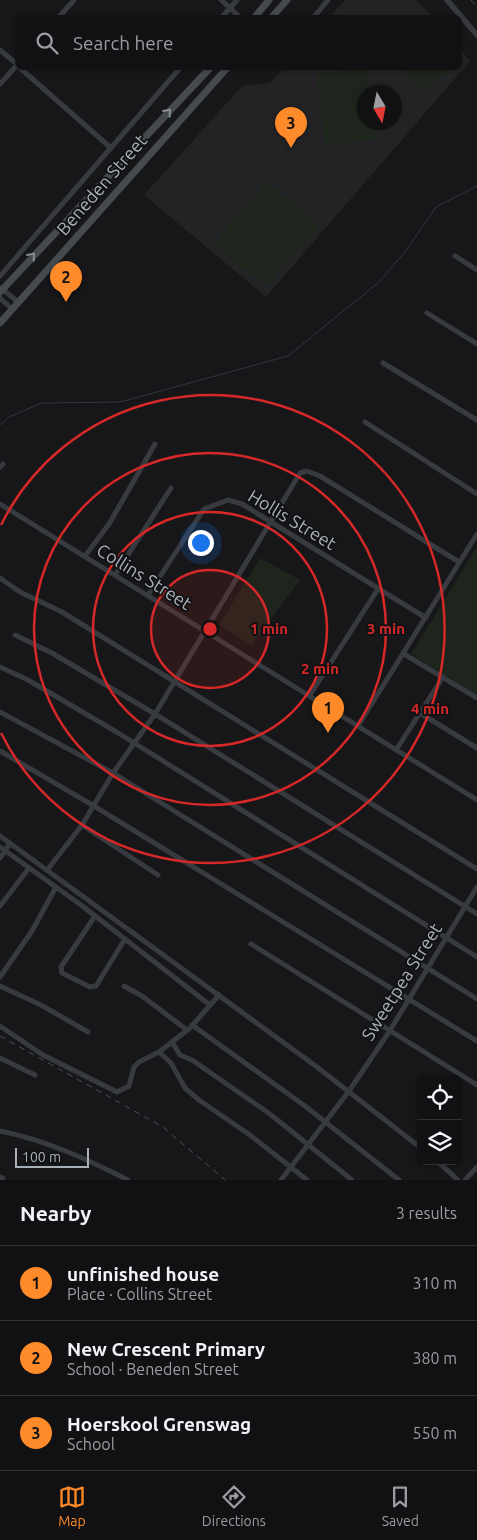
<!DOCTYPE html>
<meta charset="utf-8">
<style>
:root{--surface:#111113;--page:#1e1f21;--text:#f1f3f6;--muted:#9c9da0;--line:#303133;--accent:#ff8a29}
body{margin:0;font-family:Ubuntu,sans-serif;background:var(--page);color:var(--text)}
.controls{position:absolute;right:15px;bottom:15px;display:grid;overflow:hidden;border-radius:8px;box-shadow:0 1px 4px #0004}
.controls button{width:45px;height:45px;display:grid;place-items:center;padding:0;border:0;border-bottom:1px solid var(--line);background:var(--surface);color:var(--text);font:25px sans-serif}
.compass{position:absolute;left:357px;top:85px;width:45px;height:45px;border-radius:50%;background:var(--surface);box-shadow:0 1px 4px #0004;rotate:170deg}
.scale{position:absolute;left:15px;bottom:12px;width:74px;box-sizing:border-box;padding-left:5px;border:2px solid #a8b1ba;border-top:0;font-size:14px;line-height:18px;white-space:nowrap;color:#a8b1ba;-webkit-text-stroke:4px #121214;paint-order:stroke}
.you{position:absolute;left:200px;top:542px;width:18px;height:18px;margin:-12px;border:4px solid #fff;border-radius:50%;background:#1a73e8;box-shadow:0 0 0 8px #1a73e833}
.badge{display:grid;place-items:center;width:32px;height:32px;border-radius:50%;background:var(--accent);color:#111;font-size:16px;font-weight:700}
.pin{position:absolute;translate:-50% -41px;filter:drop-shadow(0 1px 2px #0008)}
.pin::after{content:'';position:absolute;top:26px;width:18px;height:15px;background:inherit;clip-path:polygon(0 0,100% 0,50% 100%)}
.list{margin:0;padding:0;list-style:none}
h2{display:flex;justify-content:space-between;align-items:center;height:65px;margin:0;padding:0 20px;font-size:21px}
h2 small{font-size:16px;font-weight:400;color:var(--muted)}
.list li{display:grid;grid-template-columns:32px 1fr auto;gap:15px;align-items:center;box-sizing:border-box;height:75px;padding:0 20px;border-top:1px solid var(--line)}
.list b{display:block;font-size:19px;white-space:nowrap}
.list p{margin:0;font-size:16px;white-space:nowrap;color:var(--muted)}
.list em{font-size:16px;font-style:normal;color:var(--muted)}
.icon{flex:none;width:28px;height:28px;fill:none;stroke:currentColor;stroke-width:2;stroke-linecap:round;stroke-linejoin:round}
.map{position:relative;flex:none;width:477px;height:1180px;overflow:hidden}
.search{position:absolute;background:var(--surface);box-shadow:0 1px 4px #0004;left:15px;right:15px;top:15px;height:55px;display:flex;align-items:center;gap:12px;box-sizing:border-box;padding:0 18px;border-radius:8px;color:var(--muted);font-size:19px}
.sheet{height:290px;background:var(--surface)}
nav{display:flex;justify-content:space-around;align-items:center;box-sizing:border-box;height:70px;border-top:1px solid var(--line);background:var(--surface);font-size:14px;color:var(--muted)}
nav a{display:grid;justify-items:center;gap:2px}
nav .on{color:var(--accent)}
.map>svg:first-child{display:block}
.built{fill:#232326;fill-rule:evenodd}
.green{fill:#1d251c}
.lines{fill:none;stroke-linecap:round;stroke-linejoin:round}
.stream{stroke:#2b3a3e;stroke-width:1}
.minor{stroke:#373a3f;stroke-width:5}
.tertiary{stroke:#373a3f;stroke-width:5.5}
.secondary{stroke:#454a4f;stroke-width:7}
.rail{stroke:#4a4f54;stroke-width:1;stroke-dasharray:6 5;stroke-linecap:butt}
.oneway{stroke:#858d95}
.ring{fill:none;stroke:#d62828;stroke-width:2.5}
.labels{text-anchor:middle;stroke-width:4;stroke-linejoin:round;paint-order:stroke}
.street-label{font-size:18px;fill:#a8b1ba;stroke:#121214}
.centre{fill:#d62828;stroke:#121214;stroke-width:2.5}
.ring-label{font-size:15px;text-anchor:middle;font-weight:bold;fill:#d62828;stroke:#121214;stroke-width:4;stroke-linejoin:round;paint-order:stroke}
</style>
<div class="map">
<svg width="477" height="1180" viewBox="0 0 477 1180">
<rect width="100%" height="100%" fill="#171719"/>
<!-- built -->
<g class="built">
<polygon points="345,0 416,0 432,17 329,18"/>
<path d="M460,49l10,12 -204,236 -122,-102 98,-109 28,-3 14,-15h176zM364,92h30v30h-30z"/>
</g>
<!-- green -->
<g class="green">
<polygon points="368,68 370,92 364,92 364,122 374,123 376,139 325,146 316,74"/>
<polygon points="400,68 452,68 424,93"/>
<polygon points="267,181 319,226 266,287 214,243"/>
<polygon points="477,547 477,695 411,654"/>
<polygon points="260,558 300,580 251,645 219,625"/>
</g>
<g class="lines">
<!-- stream -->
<polyline class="stream" points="0,425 9,417 42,403 120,402 288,356 379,282 405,252 436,207 477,186"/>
<!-- minor -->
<g class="minor">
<polyline points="221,0 241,18"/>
<polyline points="58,18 74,0"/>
<polyline points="221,18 237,0"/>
<polyline points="313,18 328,0"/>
<polyline points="0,50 18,65"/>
<polyline points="20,68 111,148"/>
<polyline points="0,84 18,64"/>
<polyline points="455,256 477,270"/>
<polyline points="0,276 180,68"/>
<polyline points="1,288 18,302"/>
<polyline points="0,298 12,309"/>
<polyline points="427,313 477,344"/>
<polyline points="383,363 477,420"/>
<polyline points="365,422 477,494"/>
<polyline points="0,467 3,464"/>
<polyline points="0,504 477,800"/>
<polyline points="85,556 109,524 155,444"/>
<polyline points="115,575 171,488"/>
<polyline points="0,578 20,592 62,612 477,869"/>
<polyline points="148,595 204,509 228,500 242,504 426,618"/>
<polyline points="15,635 52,653 155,714 477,914"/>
<polyline points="404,654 477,698"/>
<polyline points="0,667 28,680 115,731 477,957"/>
<polyline points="310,695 378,589"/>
<polyline points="0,712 113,773 477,999"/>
<polyline points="420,713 477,748"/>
<polyline points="358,726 477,534"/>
<polyline points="396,750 443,677"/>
<polyline points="0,751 94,806 477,1041"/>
<polyline points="82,825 158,875"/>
<polyline points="0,836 317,1067 421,1148"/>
<polyline points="0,847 81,905 210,1005"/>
<polyline points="0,858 10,843"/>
<polyline points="48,869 82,825 113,773 155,714 300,473 307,471 320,476 459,562"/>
<polyline points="0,906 29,868"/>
<polyline points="95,916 61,967 62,973 90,987 96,986 125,939"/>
<polyline points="251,944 477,1085"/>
<polyline points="0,977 32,931 56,887"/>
<polyline points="0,986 41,1005 88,1032"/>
<polyline points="124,986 142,996 187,1030"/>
<polyline points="192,1025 305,1106 399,1180"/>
<polyline points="0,1026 43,1055 117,1092 129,1086 134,1067 139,1062 159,1052 190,1028 219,995"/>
<polyline points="172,1042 180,1055 192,1060 270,1114 352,1180"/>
<polyline points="159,1052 171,1063 185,1088 199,1100 250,1135 307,1180"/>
<polyline points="0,1058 35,1075"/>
<path d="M0,1131c45,9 87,28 128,49"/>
<polyline points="437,1161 458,1180"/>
<polyline points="0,1177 3,1178"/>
<polyline points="281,1180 349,1091 389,1032 477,887"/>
<polyline points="465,1180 477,1167"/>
</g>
<!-- tertiary -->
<polyline class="tertiary" points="447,0 477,35"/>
<!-- secondary -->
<g class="secondary">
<polyline points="254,18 269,0"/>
<polyline points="271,18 287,0"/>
<polyline points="0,292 210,68"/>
<polyline points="0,323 227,68"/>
</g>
<!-- rail -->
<g class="rail">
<polyline points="471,0 477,7"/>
<polyline points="0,1036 163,1127 225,1180"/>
</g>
</g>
<!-- one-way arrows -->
<defs><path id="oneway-chevron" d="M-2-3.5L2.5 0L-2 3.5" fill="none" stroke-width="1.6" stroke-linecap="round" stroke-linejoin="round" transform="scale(1.25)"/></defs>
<g class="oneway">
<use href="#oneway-chevron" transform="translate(168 112) rotate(-48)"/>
<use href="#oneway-chevron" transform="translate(32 256) rotate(-49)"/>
</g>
<!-- distance rings -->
<circle cx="210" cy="629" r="59" fill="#d62828" fill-opacity=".12"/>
<g class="ring">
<circle cx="210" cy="629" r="59"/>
<circle cx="210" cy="629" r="117"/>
<circle cx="210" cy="629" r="176"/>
<path d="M1 525A234 234 0 1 1 1 733"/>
</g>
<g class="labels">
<!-- street labels -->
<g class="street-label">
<text transform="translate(102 185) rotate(-49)" y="6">Beneden Street</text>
<text transform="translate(292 520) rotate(31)" y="6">Hollis Street</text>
<text transform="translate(144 577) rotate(32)" y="6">Collins Street</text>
<text transform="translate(402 982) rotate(-58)" y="6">Sweetpea Street</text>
</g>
</g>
<circle cx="210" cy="629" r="8" class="centre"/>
<g class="ring-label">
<text x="269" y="634">1 min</text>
<text x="386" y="634">3 min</text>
<text x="320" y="674">2 min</text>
<text x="430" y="714">4 min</text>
</g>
</svg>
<div class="controls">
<button><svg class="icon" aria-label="locate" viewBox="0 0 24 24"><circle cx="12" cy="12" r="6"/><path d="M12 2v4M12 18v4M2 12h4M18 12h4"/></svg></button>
<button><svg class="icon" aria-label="layers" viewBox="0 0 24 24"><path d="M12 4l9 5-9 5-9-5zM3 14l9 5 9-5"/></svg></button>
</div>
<svg class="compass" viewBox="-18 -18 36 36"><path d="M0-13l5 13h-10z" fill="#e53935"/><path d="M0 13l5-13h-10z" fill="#9c9da0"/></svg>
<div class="scale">100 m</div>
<div class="you"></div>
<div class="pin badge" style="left:328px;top:733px">1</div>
<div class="pin badge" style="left:66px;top:302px">2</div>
<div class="pin badge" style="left:291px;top:148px">3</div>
<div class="search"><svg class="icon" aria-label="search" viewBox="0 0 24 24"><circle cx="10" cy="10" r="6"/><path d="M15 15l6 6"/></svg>Search here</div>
</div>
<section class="sheet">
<h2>Nearby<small>3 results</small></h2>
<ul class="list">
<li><span class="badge">1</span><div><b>unfinished house</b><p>Place · Collins Street</p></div><em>310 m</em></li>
<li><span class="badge">2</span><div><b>New Crescent Primary</b><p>School · Beneden Street</p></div><em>380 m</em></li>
<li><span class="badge">3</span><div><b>Hoerskool Grenswag</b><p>School</p></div><em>550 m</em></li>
</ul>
</section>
<nav>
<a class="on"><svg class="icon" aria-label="map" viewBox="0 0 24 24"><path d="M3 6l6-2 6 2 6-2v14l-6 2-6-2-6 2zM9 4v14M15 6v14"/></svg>Map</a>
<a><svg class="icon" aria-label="directions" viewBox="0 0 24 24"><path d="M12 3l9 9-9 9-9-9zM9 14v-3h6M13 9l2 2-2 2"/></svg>Directions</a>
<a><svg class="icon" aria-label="saved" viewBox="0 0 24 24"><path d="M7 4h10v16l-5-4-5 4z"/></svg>Saved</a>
</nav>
